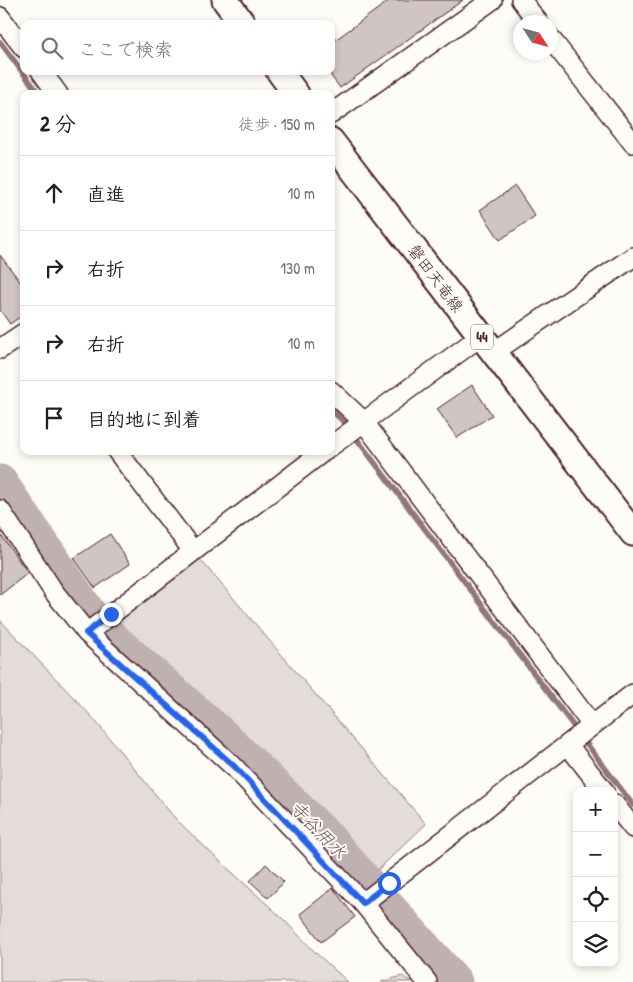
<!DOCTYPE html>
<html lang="ja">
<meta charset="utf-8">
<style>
:root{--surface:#fff;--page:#f2f2f2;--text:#202124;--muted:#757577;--line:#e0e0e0}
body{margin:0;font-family:"Patrick Hand","Klee One",sans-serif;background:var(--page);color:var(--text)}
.controls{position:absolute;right:15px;bottom:15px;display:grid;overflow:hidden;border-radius:10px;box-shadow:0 2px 8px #0003}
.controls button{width:45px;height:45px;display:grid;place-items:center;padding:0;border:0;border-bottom:1px solid var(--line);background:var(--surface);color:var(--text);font:25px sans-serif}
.compass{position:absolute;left:513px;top:15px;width:45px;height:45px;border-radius:50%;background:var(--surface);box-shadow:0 2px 8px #0003;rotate:126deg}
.stop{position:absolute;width:15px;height:15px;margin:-11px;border:4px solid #2563eb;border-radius:50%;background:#fff}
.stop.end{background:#2563eb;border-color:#fff;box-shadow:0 1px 5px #0008}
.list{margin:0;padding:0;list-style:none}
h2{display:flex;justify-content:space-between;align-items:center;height:65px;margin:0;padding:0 20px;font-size:21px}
h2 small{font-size:16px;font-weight:400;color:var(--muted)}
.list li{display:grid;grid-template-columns:32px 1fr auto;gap:15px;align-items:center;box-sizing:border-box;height:75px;padding:0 20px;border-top:1px solid var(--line)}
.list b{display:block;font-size:19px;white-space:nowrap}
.list em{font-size:16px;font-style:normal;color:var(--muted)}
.icon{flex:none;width:28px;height:28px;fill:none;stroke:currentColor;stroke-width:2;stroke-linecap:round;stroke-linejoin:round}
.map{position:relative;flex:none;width:633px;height:982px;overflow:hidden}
.search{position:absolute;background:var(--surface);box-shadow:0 2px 8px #0003;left:20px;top:20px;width:315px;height:55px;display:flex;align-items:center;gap:12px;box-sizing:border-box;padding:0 18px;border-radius:10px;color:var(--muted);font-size:19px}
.panel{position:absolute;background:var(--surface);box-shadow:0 2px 8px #0003;left:20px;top:90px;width:315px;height:365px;border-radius:10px}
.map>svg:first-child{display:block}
.green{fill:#e3dcda;stroke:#967e82}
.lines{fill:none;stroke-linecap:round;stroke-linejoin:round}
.stream{stroke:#91777b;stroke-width:5.5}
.river{stroke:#c0b1b1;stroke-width:35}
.building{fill:#d0c5c4;stroke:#4a1f2b}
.minor-casing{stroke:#4a1f2b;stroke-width:22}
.major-casing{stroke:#4a1f2b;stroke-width:29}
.minor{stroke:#fdfcf7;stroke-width:19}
.major{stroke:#fdfcf7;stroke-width:25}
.route{stroke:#2563eb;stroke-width:6}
.labels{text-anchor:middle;stroke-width:4;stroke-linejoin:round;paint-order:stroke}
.shield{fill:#fdfcf7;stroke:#806168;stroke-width:1}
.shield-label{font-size:15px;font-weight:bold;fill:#4a1f2b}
.street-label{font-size:16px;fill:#4a1f2b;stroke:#fdfcf7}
.water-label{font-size:18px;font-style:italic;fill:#73525a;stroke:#fdfcf7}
</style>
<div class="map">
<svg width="633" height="982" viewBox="0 0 633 982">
<rect width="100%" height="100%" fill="#fdfcf7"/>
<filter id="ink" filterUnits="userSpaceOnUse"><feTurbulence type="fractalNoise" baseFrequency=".02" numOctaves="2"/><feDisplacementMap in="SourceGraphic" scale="10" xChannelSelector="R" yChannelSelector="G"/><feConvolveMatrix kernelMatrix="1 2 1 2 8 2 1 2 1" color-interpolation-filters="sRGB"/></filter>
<g filter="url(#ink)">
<!-- green -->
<g class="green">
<polygon points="193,551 426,824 365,882 120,645 111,614"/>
<polygon points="0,620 92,717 174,817 211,853 282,918 316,953 348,982 0,982"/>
<polygon points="402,976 412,982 381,982"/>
</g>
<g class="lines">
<!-- stream -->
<g class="stream">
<polyline points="0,42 39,94"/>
<polyline points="331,410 344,422 633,805"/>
</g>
<!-- river -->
<polyline class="river" points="0,482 91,616 108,635 225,738 325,835 380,898 455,982"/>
</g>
<!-- building -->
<g class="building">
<polygon points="390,0 463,0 340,88 331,76 331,43"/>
<polygon points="515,186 535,216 500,240 480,210"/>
<polygon points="0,255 24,287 24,314 10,324 0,310"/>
<polygon points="472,385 492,415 457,438 437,409"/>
<polygon points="0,534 28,573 0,595"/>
<polygon points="110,534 130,564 95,588 74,558"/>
<polygon points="266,864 284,882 268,898 250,881"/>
<polygon points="333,888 355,917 321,942 300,914"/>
</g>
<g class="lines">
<!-- minor casing -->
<g class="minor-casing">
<g id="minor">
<polyline points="521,0 538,22"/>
<polyline points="0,17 24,48"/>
<polyline points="550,38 633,143"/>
<polyline points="41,71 58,94"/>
<polyline points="331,114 492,0"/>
<polyline points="0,349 24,333"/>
<polyline points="494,352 633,257"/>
<polyline points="331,391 363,421 592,725"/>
<polyline points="331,446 481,336"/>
<polyline points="117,451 193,551"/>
<polyline points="0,510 54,592 87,633 234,767 363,903 427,982"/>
<polyline points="87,633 324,451"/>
<polyline points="568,745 604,791"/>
<polyline points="614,804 633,828"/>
<polyline points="363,903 633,694"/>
</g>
</g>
<!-- major casing -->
<g class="major-casing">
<g id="major">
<polyline points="225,0 243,24"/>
<polyline points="279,71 296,94"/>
<polyline points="331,141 633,533"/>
</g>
</g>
<!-- minor -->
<use href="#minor" class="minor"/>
<!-- major -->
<use href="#major" class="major"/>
</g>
</g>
<g class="lines" filter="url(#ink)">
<!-- route -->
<polyline class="route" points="111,614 86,633 234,766 363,903 389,883"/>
</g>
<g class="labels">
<!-- shield labels -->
<rect class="shield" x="471" y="324.5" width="22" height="25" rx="4"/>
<g class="shield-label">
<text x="482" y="342">44</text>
</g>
<!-- street labels -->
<g class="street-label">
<text transform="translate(436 278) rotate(53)" y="6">磐田天竜線</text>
</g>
<!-- water labels -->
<g class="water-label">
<text transform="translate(318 830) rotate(46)" y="6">寺谷用水</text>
</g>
</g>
</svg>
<div class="controls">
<button>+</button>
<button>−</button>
<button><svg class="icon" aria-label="locate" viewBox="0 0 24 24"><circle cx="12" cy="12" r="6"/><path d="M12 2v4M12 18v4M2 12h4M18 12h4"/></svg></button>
<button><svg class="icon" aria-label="layers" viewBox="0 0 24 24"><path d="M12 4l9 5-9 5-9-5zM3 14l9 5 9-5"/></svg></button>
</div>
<svg class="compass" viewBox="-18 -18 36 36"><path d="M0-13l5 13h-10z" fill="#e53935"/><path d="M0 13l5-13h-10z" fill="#757577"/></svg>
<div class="stop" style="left:389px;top:883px"></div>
<div class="stop end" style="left:111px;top:614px"></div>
<div class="search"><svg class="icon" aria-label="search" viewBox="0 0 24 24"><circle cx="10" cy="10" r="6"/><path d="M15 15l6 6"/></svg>ここで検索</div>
<section class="panel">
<h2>2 分<small>徒歩 · 150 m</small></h2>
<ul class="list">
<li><svg class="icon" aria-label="ahead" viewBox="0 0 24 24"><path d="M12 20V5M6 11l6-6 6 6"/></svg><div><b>直進</b></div><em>10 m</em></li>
<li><svg class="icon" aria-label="right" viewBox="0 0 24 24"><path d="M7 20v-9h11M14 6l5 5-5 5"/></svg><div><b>右折</b></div><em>130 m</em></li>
<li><svg class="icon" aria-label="right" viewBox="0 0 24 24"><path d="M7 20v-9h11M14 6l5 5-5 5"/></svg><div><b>右折</b></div><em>10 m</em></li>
<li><svg class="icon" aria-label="arrive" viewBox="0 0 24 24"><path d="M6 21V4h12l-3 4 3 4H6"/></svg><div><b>目的地に到着</b></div></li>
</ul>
</section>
</div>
